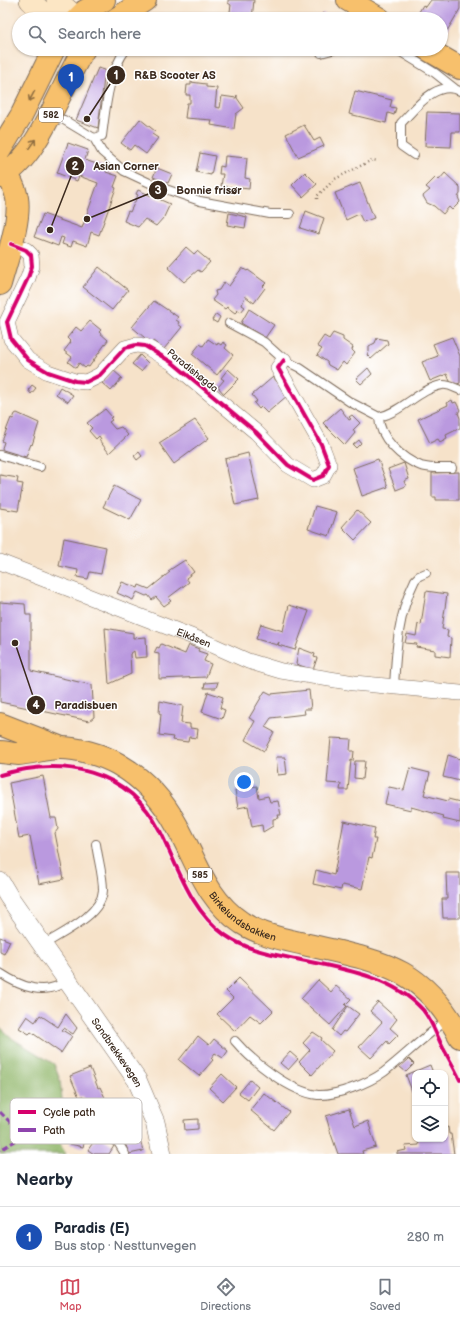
<!DOCTYPE html>
<meta charset="utf-8">
<style>
:root{--surface:#fff;--page:#f2f2f3;--text:#1f2937;--muted:#747a83;--line:#e0e1e3;--accent:#d1495b}
body{margin:0;font-family:"Balsamiq Sans",sans-serif;background:var(--page);color:var(--text)}
.controls{position:absolute;right:12px;bottom:12px;display:grid;overflow:hidden;border-radius:8px;box-shadow:0 1px 3px #0004}
.controls button{width:36px;height:36px;display:grid;place-items:center;padding:0;border:0;border-bottom:1px solid var(--line);background:var(--surface);color:var(--text);font:20px sans-serif}
.you{position:absolute;left:244px;top:782px;width:14px;height:14px;margin:-10px;border:3px solid #fff;border-radius:50%;background:#1a73e8;box-shadow:0 0 0 6px #1a73e833}
.badge{display:grid;place-items:center;width:26px;height:26px;border-radius:50%;background:var(--accent);color:#fff;font-size:13px;font-weight:700}
.pin{position:absolute;translate:-50% -33px;filter:drop-shadow(0 1px 2px #0008)}
.pin::after{content:'';position:absolute;top:21px;width:14px;height:12px;background:inherit;clip-path:polygon(0 0,100% 0,50% 100%)}
.list{margin:0;padding:0;list-style:none}
h2{display:flex;justify-content:space-between;align-items:center;height:52px;margin:0;padding:0 16px;font-size:17px}
h2 small{font-size:13px;font-weight:400;color:var(--muted)}
.list li{display:grid;grid-template-columns:26px 1fr auto;gap:12px;align-items:center;box-sizing:border-box;height:60px;padding:0 16px;border-top:1px solid var(--line)}
.list b{display:block;font-size:15px;white-space:nowrap}
.list p{margin:0;font-size:13px;white-space:nowrap;color:var(--muted)}
.list em{font-size:13px;font-style:normal;color:var(--muted)}
.icon{flex:none;width:22px;height:22px;fill:none;stroke:currentColor;stroke-width:2;stroke-linecap:round;stroke-linejoin:round}
.map{position:relative;flex:none;width:460px;height:1154px;overflow:hidden}
.search{position:absolute;background:var(--surface);box-shadow:0 1px 3px #0004;left:12px;right:12px;top:12px;height:44px;display:flex;align-items:center;gap:10px;box-sizing:border-box;padding:0 14px;border-radius:22px;color:var(--muted);font-size:15px}
.sheet{height:112px;background:var(--surface)}
nav{display:flex;justify-content:space-around;align-items:center;box-sizing:border-box;height:56px;border-top:1px solid var(--line);background:var(--surface);font-size:11px;color:var(--muted)}
nav a{display:grid;justify-items:center;gap:2px}
nav .on{color:var(--accent)}
.map>svg:first-child{display:block}
.forest{fill:#93b86d;stroke:#677146}
.building{fill:#ba99df}
.lines{fill:none;stroke-linecap:round;stroke-linejoin:round}
.service-casing{stroke:#7c6a5a;stroke-width:10}
.minor-casing{stroke:#7c6a5a;stroke-width:16}
.tertiary-casing{stroke:#7c6a5a;stroke-width:20}
.secondary-casing{stroke:#7c6a5a;stroke-width:22}
.primary-casing{stroke:#7c6a5a;stroke-width:24}
.path{stroke:#7c6a5a;stroke-width:2.5;stroke-dasharray:1 3;stroke-linecap:butt}
.service{stroke:#fff;stroke-width:8}
.minor{stroke:#fff;stroke-width:15}
.tertiary{stroke:#fff;stroke-width:19}
.secondary{stroke:#fce6c4;stroke-width:21}
.primary{stroke:#f7c06c;stroke-width:22}
.quiet{stroke:#8e44ad;stroke-width:3;stroke-dasharray:6 3;stroke-linecap:butt}
.cycleway-casing{stroke:#fff;stroke-width:6}
.cycleway{stroke:#d6006c;stroke-width:4}
.oneway{stroke:#906e41}
.labels{text-anchor:middle;stroke-width:3;stroke-linejoin:round;paint-order:stroke}
.shield{fill:#fff;stroke:#766a62;stroke-width:1}
.shield-label{font-size:9px;font-weight:bold;fill:#3b2a1e}
.street-label{font-size:10px;fill:#3b2a1e;stroke:#fff}
.key{fill:#fff;stroke:#c4bfbc;stroke-width:1}
.key-label{font-size:11px;fill:#3b2a1e}
.leader{fill:none;stroke:#3b2a1e;stroke-width:1.5}
.callout-dot{fill:#3b2a1e;stroke:#fff;stroke-width:1.5}
.mark-label{font-size:12px;text-anchor:middle;font-weight:bold;fill:#fff}
.callout-label{font-size:11px;text-anchor:middle;font-weight:bold;fill:#3b2a1e;stroke:#fff;stroke-width:3;stroke-linejoin:round;paint-order:stroke}
</style>
<div class="map">
<svg width="460" height="1154" viewBox="0 0 460 1154">
<rect width="100%" height="100%" fill="#fff"/>
<filter id="ink" filterUnits="userSpaceOnUse"><feTurbulence type="fractalNoise" baseFrequency=".025" numOctaves="2"/><feDisplacementMap in="SourceGraphic" scale="8" xChannelSelector="R" yChannelSelector="G"/><feConvolveMatrix kernelMatrix="1 2 1 2 8 2 1 2 1" color-interpolation-filters="sRGB"/></filter>
<filter id="wash" filterUnits="userSpaceOnUse"><feTurbulence type="fractalNoise" baseFrequency=".012" numOctaves="4" result="noise"/><feDisplacementMap in="SourceGraphic" scale="16" xChannelSelector="R" yChannelSelector="G"/><feGaussianBlur stdDeviation="0.9" result="paint"/><feColorMatrix in="noise" values="0 0 0 0 0 0 0 0 0 0 0 0 0 0 0 0 0 1.4 0 .05"/><feComposite in="paint" operator="in"/></filter>
<g filter="url(#wash)">
<rect width="100%" height="100%" fill="#f6e2c9"/>
<!-- forest -->
<polygon class="forest" points="0,1027 13,1039 54,1064 60,1080 62,1099 62,1112 59,1133 61,1146 66,1154 0,1154"/>
<g id="blocks">
<!-- building -->
<g class="building">
<polygon points="228,0 254,0 252,19 229,18 231,5 228,3"/>
<polygon points="431,0 460,0 460,9 444,36 441,34 441,19 415,19 423,5 426,7"/>
<polygon points="323,13 329,18 332,15 336,19 314,19 316,16 319,18"/>
<polygon points="98,68 105,70 98,128 76,120"/>
<polygon points="191,82 206,84 206,87 217,88 215,107 220,108 222,96 236,98 237,95 237,98 244,108 236,114 234,129 211,125 212,120 185,118 187,103 190,103 190,95 186,95 187,85 191,85"/>
<polygon points="355,91 392,100 390,107 396,108 394,115 388,113 386,123 349,114"/>
<polygon points="427,112 460,113 460,132 452,132 451,147 425,146"/>
<polygon points="140,119 155,131 152,134 158,138 146,154 134,145 130,150 121,143"/>
<polygon points="304,125 314,141 320,138 324,146 298,157 286,134"/>
<polygon points="68,143 88,150 85,160 108,168 106,172 118,176 114,187 116,188 99,235 91,232 87,246 73,241 71,247 62,244 64,238 61,237 58,246 34,237 43,214 82,228 98,183 79,176 77,181 57,173"/>
<polygon points="200,153 215,156 211,175 196,172"/>
<polygon points="225,156 247,158 245,178 250,179 249,189 221,186 223,174 219,174 220,166 224,167"/>
<polygon points="157,168 172,174 168,183 153,177"/>
<polygon points="305,172 317,184 303,197 292,185"/>
<polygon points="445,173 460,187 460,194 458,197 460,202 452,210 449,207 443,214 434,206 427,203 423,196 430,190 426,187 436,177 439,180"/>
<polygon points="360,183 374,218 363,222 359,214 346,220 335,193"/>
<polygon points="138,190 170,204 164,217 156,226 145,219 138,227 124,221 128,211 130,212 138,195 136,194"/>
<polygon points="306,211 324,218 319,234 300,228"/>
<polygon points="229,213 247,217 245,228 227,225"/>
<polygon points="186,247 194,254 197,251 210,262 201,272 198,270 184,282 168,267"/>
<polygon points="99,267 128,290 112,310 83,287"/>
<polygon points="242,268 247,271 248,270 266,283 263,286 265,288 254,303 245,296 242,305 245,307 241,312 238,310 235,313 227,307 225,309 212,300 216,295 215,291 219,290 224,282 229,286"/>
<polygon points="154,301 178,317 176,320 179,322 178,324 182,327 164,349 153,341 151,343 132,327"/>
<polygon points="249,309 274,325 265,338 241,323"/>
<polygon points="216,314 220,317 217,323 212,320"/>
<polygon points="90,321 101,330 99,332 108,340 89,367 87,366 85,368 79,363 76,368 68,362 72,357 64,351 71,342 67,338 76,327 81,331"/>
<polygon points="333,333 343,337 343,340 353,347 352,350 355,353 346,365 343,362 337,370 328,365 327,362 317,355 322,349 317,346 324,336 329,339"/>
<polygon points="452,337 460,356 460,383 452,386 447,374 430,381 422,362 438,356 433,344"/>
<polygon points="377,338 387,340 388,344 371,359 367,355 369,352 369,346 375,343"/>
<polygon points="208,339 217,345 218,343 221,345 223,342 227,345 225,348 233,355 217,375 192,354 200,344 203,346"/>
<polygon points="140,355 148,363 141,371 132,364"/>
<polygon points="368,368 372,374 361,384 356,379"/>
<polygon points="228,369 239,379 224,394 218,387 224,380 221,378"/>
<polygon points="113,370 122,378 111,391 102,383"/>
<polygon points="273,377 288,395 267,413 261,407 259,409 254,403 257,401 252,395"/>
<polygon points="32,385 36,388 31,394 28,390"/>
<polygon points="60,387 73,395 68,402 56,394"/>
<polygon points="452,400 453,403 456,402 460,410 458,413 460,418 460,428 446,435 447,438 440,442 438,439 430,443 418,419 448,405 447,403"/>
<polygon points="340,408 349,420 351,419 349,417 352,415 360,423 353,430 355,433 345,445 323,423"/>
<polygon points="105,409 112,417 110,418 112,420 109,422 115,429 121,427 128,435 109,453 99,440 101,439 99,436 96,439 89,431 92,428 87,423"/>
<polygon points="17,413 39,423 32,445 31,444 26,457 3,450 2,448 4,442 2,441 11,418 13,419 15,414"/>
<polygon points="195,420 209,438 174,464 159,443"/>
<polygon points="359,440 361,443 356,448 353,445"/>
<polygon points="139,452 142,456 137,460 134,456"/>
<polygon points="248,453 259,500 235,505 225,459"/>
<polygon points="378,459 388,487 362,496 353,468"/>
<polygon points="404,463 409,479 404,481 406,486 396,490 388,469"/>
<polygon points="459,472 459,500 436,500 436,497 432,497 432,473"/>
<polygon points="0,475 18,478 17,483 23,484 18,511 0,508"/>
<polygon points="114,486 141,500 130,520 103,507"/>
<polygon points="315,506 337,512 329,536 308,529"/>
<polygon points="357,510 371,523 355,540 342,527"/>
<polygon points="64,538 106,547 101,574 90,572 88,579 77,577 78,570 59,566"/>
<polygon points="185,560 194,572 186,578 189,582 168,598 171,601 164,606 156,597 152,600 148,595 146,596 137,592 133,600 117,593 122,582 138,588 139,585 149,589 170,572 168,571"/>
<polygon points="426,591 447,594 442,629 448,630 447,637 451,638 450,657 435,655 435,650 416,647 417,644 405,643 407,634 416,636 418,624 421,625"/>
<polygon points="0,602 25,604 26,615 31,615 31,671 92,685 94,717 89,721 0,702"/>
<polygon points="289,605 309,611 295,650 278,645 279,642 277,645 256,639 261,624 283,631"/>
<polygon points="105,628 133,633 133,638 146,637 147,657 135,658 134,651 130,654 131,674 109,684"/>
<polygon points="161,644 185,654 189,645 199,649 198,651 207,654 204,661 211,664 206,677 159,679 159,654 154,653 157,647 159,648"/>
<polygon points="299,648 315,654 314,657 317,658 313,670 296,664"/>
<polygon points="218,682 216,688 204,688 205,683"/>
<polygon points="309,690 311,709 304,709 305,714 271,718 265,727 274,732 264,751 245,740 255,721 249,718 265,691 271,694"/>
<polygon points="208,692 223,697 220,708 225,710 222,719 202,712"/>
<polygon points="160,701 183,706 181,723 190,724 190,728 198,729 197,738 189,737 188,742 172,740 173,737 159,735 161,714 159,713"/>
<polygon points="331,738 351,739 350,751 354,751 353,761 351,760 348,790 340,790 341,784 327,783"/>
<polygon points="448,755 460,759 460,781 443,777"/>
<polygon points="276,757 285,757 287,774 278,775"/>
<polygon points="355,761 365,761 363,779 354,778"/>
<polygon points="410,768 430,773 424,795 448,801 448,799 460,802 460,823 443,819 444,816 411,807 411,810 385,804 389,787 404,790"/>
<polygon points="43,776 51,818 56,818 58,829 55,833 64,879 39,884 30,836 19,838 9,783"/>
<polygon points="257,786 259,798 268,796 270,802 278,801 281,815 278,815 279,818 273,819 273,826 263,832 262,825 252,827 248,806 238,808 235,790"/>
<polygon points="344,821 375,828 373,839 376,839 372,858 369,857 362,889 342,885 341,890 313,884 316,870 334,875"/>
<polygon points="446,873 460,873 460,918 443,918 442,899 447,899"/>
<polygon points="0,937 10,941 4,954 0,952"/>
<polygon points="239,978 273,1011 261,1023 250,1015 235,1031 217,1014 233,998 226,991"/>
<polygon points="318,980 331,992 336,986 351,999 345,1005 347,1006 330,1025 301,999"/>
<polygon points="378,1002 397,1019 390,1028 398,1035 389,1044 387,1041 371,1058 359,1047 382,1022 370,1011"/>
<polygon points="348,1006 359,1014 345,1032 343,1031 339,1036 332,1030"/>
<polygon points="66,1014 77,1028 73,1034 64,1028 62,1030 72,1036 61,1053 31,1032 29,1034 19,1028 27,1016 35,1022 40,1015 58,1027"/>
<polygon points="313,1032 322,1038 321,1040 333,1051 312,1075 299,1062 310,1050 303,1043"/>
<polygon points="198,1036 209,1045 214,1039 228,1051 223,1058 215,1053 211,1058 213,1060 199,1076 179,1060"/>
<polygon points="290,1052 298,1059 288,1070 280,1063"/>
<polygon points="409,1059 414,1064 406,1072 400,1067"/>
<polygon points="430,1065 433,1073 415,1073 415,1099 406,1075"/>
<polygon points="90,1068 98,1088 100,1087 114,1117 115,1123 104,1127 102,1122 95,1125 90,1114 88,1115 84,1107 87,1106 83,1096 79,1097 70,1076"/>
<polygon points="222,1074 236,1087 223,1101 209,1088"/>
<polygon points="250,1080 258,1087 248,1100 239,1093"/>
<polygon points="264,1093 289,1112 274,1130 250,1110"/>
<polygon points="349,1109 355,1126 368,1121 376,1147 362,1151 363,1154 338,1154 331,1134 326,1116"/>
<polygon points="198,1119 198,1129 185,1130 184,1120"/>
<polygon points="448,1127 449,1134 451,1134 454,1154 397,1154 397,1152 406,1150 405,1146 419,1145 418,1139 445,1139 445,1128"/>
<polygon points="74,1132 86,1136 83,1147 70,1144"/>
<polygon points="98,1135 114,1146 109,1154 94,1154 88,1150"/>
<polygon points="139,1135 143,1151 129,1154 124,1140"/>
</g>
</g>
</g>
<g filter="url(#ink)">
<use href="#blocks" fill-opacity="0" stroke="#7c6a5a" stroke-width="1"/>
<g class="lines">
<!-- service casing -->
<g class="service-casing">
<g id="service">
<polyline points="396,49 435,73 454,88"/>
<polyline points="321,53 336,49"/>
<polyline points="50,118 64,120 94,138 102,152 124,171 154,185 200,201 270,214 290,214"/>
<path d="M94,138l8,-2c4,-30 6,-62 24,-87"/>
<path d="M414,155l-13,-9v-23c15,-15 35,-44 59,-32"/>
<path d="M229,323l35,19 20,18 16,8 50,34 29,15c23,-5 40,-28 63,-32 6,-1 13,3 18,5"/>
<path d="M379,417c0,21 23,42 42,49 10,3 22,2 31,2"/>
<polyline points="0,455 40,467"/>
<path d="M394,687c2,-37 4,-73 21,-107l4,-4 7,-3"/>
<path d="M43,945c19,-12 59,-30 60,-55 0,-15 -5,-31 -7,-46"/>
<path d="M0,973c21,14 45,24 68,7"/>
<path d="M235,1041c17,20 55,51 83,54 18,1 51,-12 66,-23 22,-17 41,-37 64,-52"/>
<polyline points="113,1134 125,1154"/>
</g>
</g>
<!-- minor casing -->
<g class="minor-casing">
<g id="minor">
<polyline points="11,244 26,250 31,255 32,266 28,278 7,322 11,339 28,360 48,372 75,381 86,382 100,375 125,348 136,345 145,346 173,363 256,432 288,465 313,480 323,476 329,465 321,444 278,368 284,360"/>
<path id="s1" d="M0,562l201,78 47,21 33,10 73,12 106,10"/>
</g>
</g>
<!-- tertiary casing -->
<g class="tertiary-casing">
<g id="tertiary">
<path id="s2" d="M0,882l9,15 128,183 18,42 7,32"/>
</g>
</g>
<!-- secondary casing -->
<g class="secondary-casing">
<g id="secondary">
<polyline points="30,0 49,19"/>
<polyline points="57,0 78,19"/>
</g>
</g>
<!-- primary casing -->
<g class="primary-casing">
<g id="primary">
<polyline points="348,0 380,19"/>
<polyline points="77,19 85,11 104,0"/>
<polyline points="116,19 145,0"/>
<polyline points="427,49 460,68"/>
<polyline points="0,150 21,116 54,49"/>
<path d="M0,165c8,10 15,21 17,33 4,23 -11,63 -17,86"/>
<path d="M0,177c38,-17 62,-94 84,-128"/>
<polyline points="0,724 59,747"/>
<path id="s3" d="M0,752c6,0 12,2 18,2 14,-1 28,-6 42,-6 18,0 42,7 58,16 26,15 45,36 59,62 20,36 29,73 65,97 19,12 41,16 62,21 73,17 118,20 156,93"/>
</g>
</g>
<!-- path -->
<polyline class="path" points="317,199 317,196 335,179 372,160 378,161"/>
<!-- service -->
<use href="#service" class="service"/>
<!-- minor -->
<use href="#minor" class="minor"/>
<!-- tertiary -->
<use href="#tertiary" class="tertiary"/>
<!-- secondary -->
<use href="#secondary" class="secondary"/>
<!-- primary -->
<use href="#primary" class="primary"/>
<!-- quiet -->
<polyline class="quiet" points="0,1112 17,1129 17,1140 0,1150"/>
<!-- cycleway casing -->
<g class="cycleway-casing">
<g id="cycleway">
<polyline points="11,244 26,250 31,255 32,266 28,278 7,322 11,339 28,360 48,372 75,381 86,382 100,375 125,348 136,345 145,346 173,363 256,432 288,465 313,480 323,476 329,465 321,444 278,368 284,360"/>
<path d="M0,775c62,-18 128,-7 160,56 18,36 30,79 65,104 21,15 46,19 71,24 43,9 96,16 127,51 9,11 14,26 20,38 6,11 12,21 17,32"/>
</g>
</g>
<!-- cycleway -->
<use href="#cycleway" class="cycleway"/>
</g>
<!-- one-way arrows -->
<defs><path id="oneway-shaft" d="M-6 0H5M1.5-3L5.5 0L1.5 3" fill="none" stroke-width="1.6" stroke-linecap="round" stroke-linejoin="round"/></defs>
<g class="oneway">
<use href="#oneway-shaft" transform="translate(32 96) rotate(118)"/>
<use href="#oneway-shaft" transform="translate(32 144) rotate(-55)"/>
</g>
</g>
<g class="labels">
<!-- shield labels -->
<g class="shield">
<rect x="39" y="108" width="24" height="14" rx="3"/>
<rect x="188" y="868" width="24" height="14" rx="3"/>
</g>
<g class="shield-label">
<text x="51" y="118">582</text>
<text x="200" y="878">585</text>
</g>
<!-- street labels -->
<g class="street-label">
<text transform="translate(193 370) rotate(39)" y="4">Paradishøgda</text>
<text dy="4" stroke="none"><textPath href="#s1" startOffset="208">Eikåsen</textPath></text>
<text dy="4" stroke="none"><textPath href="#s3" startOffset="323">Birkelundsbakken</textPath></text>
<text dy="4" stroke="none"><textPath href="#s2" startOffset="207">Sandbrekkevegen</textPath></text>
</g>
</g>
<!-- legend -->
<rect x="10" y="1098" width="132" height="46" rx="6" class="key"/>
<rect x="18" y="1110" width="18" height="4" fill="#d6006c"/>
<rect x="18" y="1128" width="18" height="4" fill="#8e44ad"/>
<g class="key-label">
<text x="43" y="1116">Cycle path</text>
<text x="43" y="1134">Path</text>
</g>
<!-- callouts -->
<path class="leader" d="M87 119L116 75M50 230L75 166M87 219L158 190M15 643L36 705"/>
<g class="callout-dot">
<circle cx="87" cy="119" r="4"/>
<circle cx="50" cy="230" r="4"/>
<circle cx="87" cy="219" r="4"/>
<circle cx="15" cy="643" r="4"/>
<circle cx="116" cy="75" r="10"/>
<circle cx="75" cy="166" r="10"/>
<circle cx="158" cy="190" r="10"/>
<circle cx="36" cy="705" r="10"/>
</g>
<g class="mark-label">
<text x="116" y="79">1</text>
<text x="75" y="170">2</text>
<text x="158" y="194">3</text>
<text x="36" y="709">4</text>
</g>
<g class="callout-label">
<text x="175" y="79">R&amp;B Scooter AS</text>
<text x="126" y="170">Asian Corner</text>
<text x="209" y="194">Bonnie frisør</text>
<text x="86" y="709">Paradisbuen</text>
</g>
</svg>
<div class="controls">
<button><svg class="icon" aria-label="locate" viewBox="0 0 24 24"><circle cx="12" cy="12" r="6"/><path d="M12 2v4M12 18v4M2 12h4M18 12h4"/></svg></button>
<button><svg class="icon" aria-label="layers" viewBox="0 0 24 24"><path d="M12 4l9 5-9 5-9-5zM3 14l9 5 9-5"/></svg></button>
</div>
<div class="you"></div>
<div class="pin badge" style="left:71px;top:97px;background:#1a4fb4">1</div>
<div class="search"><svg class="icon" aria-label="search" viewBox="0 0 24 24"><circle cx="10" cy="10" r="6"/><path d="M15 15l6 6"/></svg>Search here</div>
</div>
<section class="sheet">
<h2>Nearby<small></small></h2>
<ul class="list">
<li><span class="badge" style="background:#1a4fb4">1</span><div><b>Paradis (E)</b><p>Bus stop · Nesttunvegen</p></div><em>280 m</em></li>
</ul>
</section>
<nav>
<a class="on"><svg class="icon" aria-label="map" viewBox="0 0 24 24"><path d="M3 6l6-2 6 2 6-2v14l-6 2-6-2-6 2zM9 4v14M15 6v14"/></svg>Map</a>
<a><svg class="icon" aria-label="directions" viewBox="0 0 24 24"><path d="M12 3l9 9-9 9-9-9zM9 14v-3h6M13 9l2 2-2 2"/></svg>Directions</a>
<a><svg class="icon" aria-label="saved" viewBox="0 0 24 24"><path d="M7 4h10v16l-5-4-5 4z"/></svg>Saved</a>
</nav>
